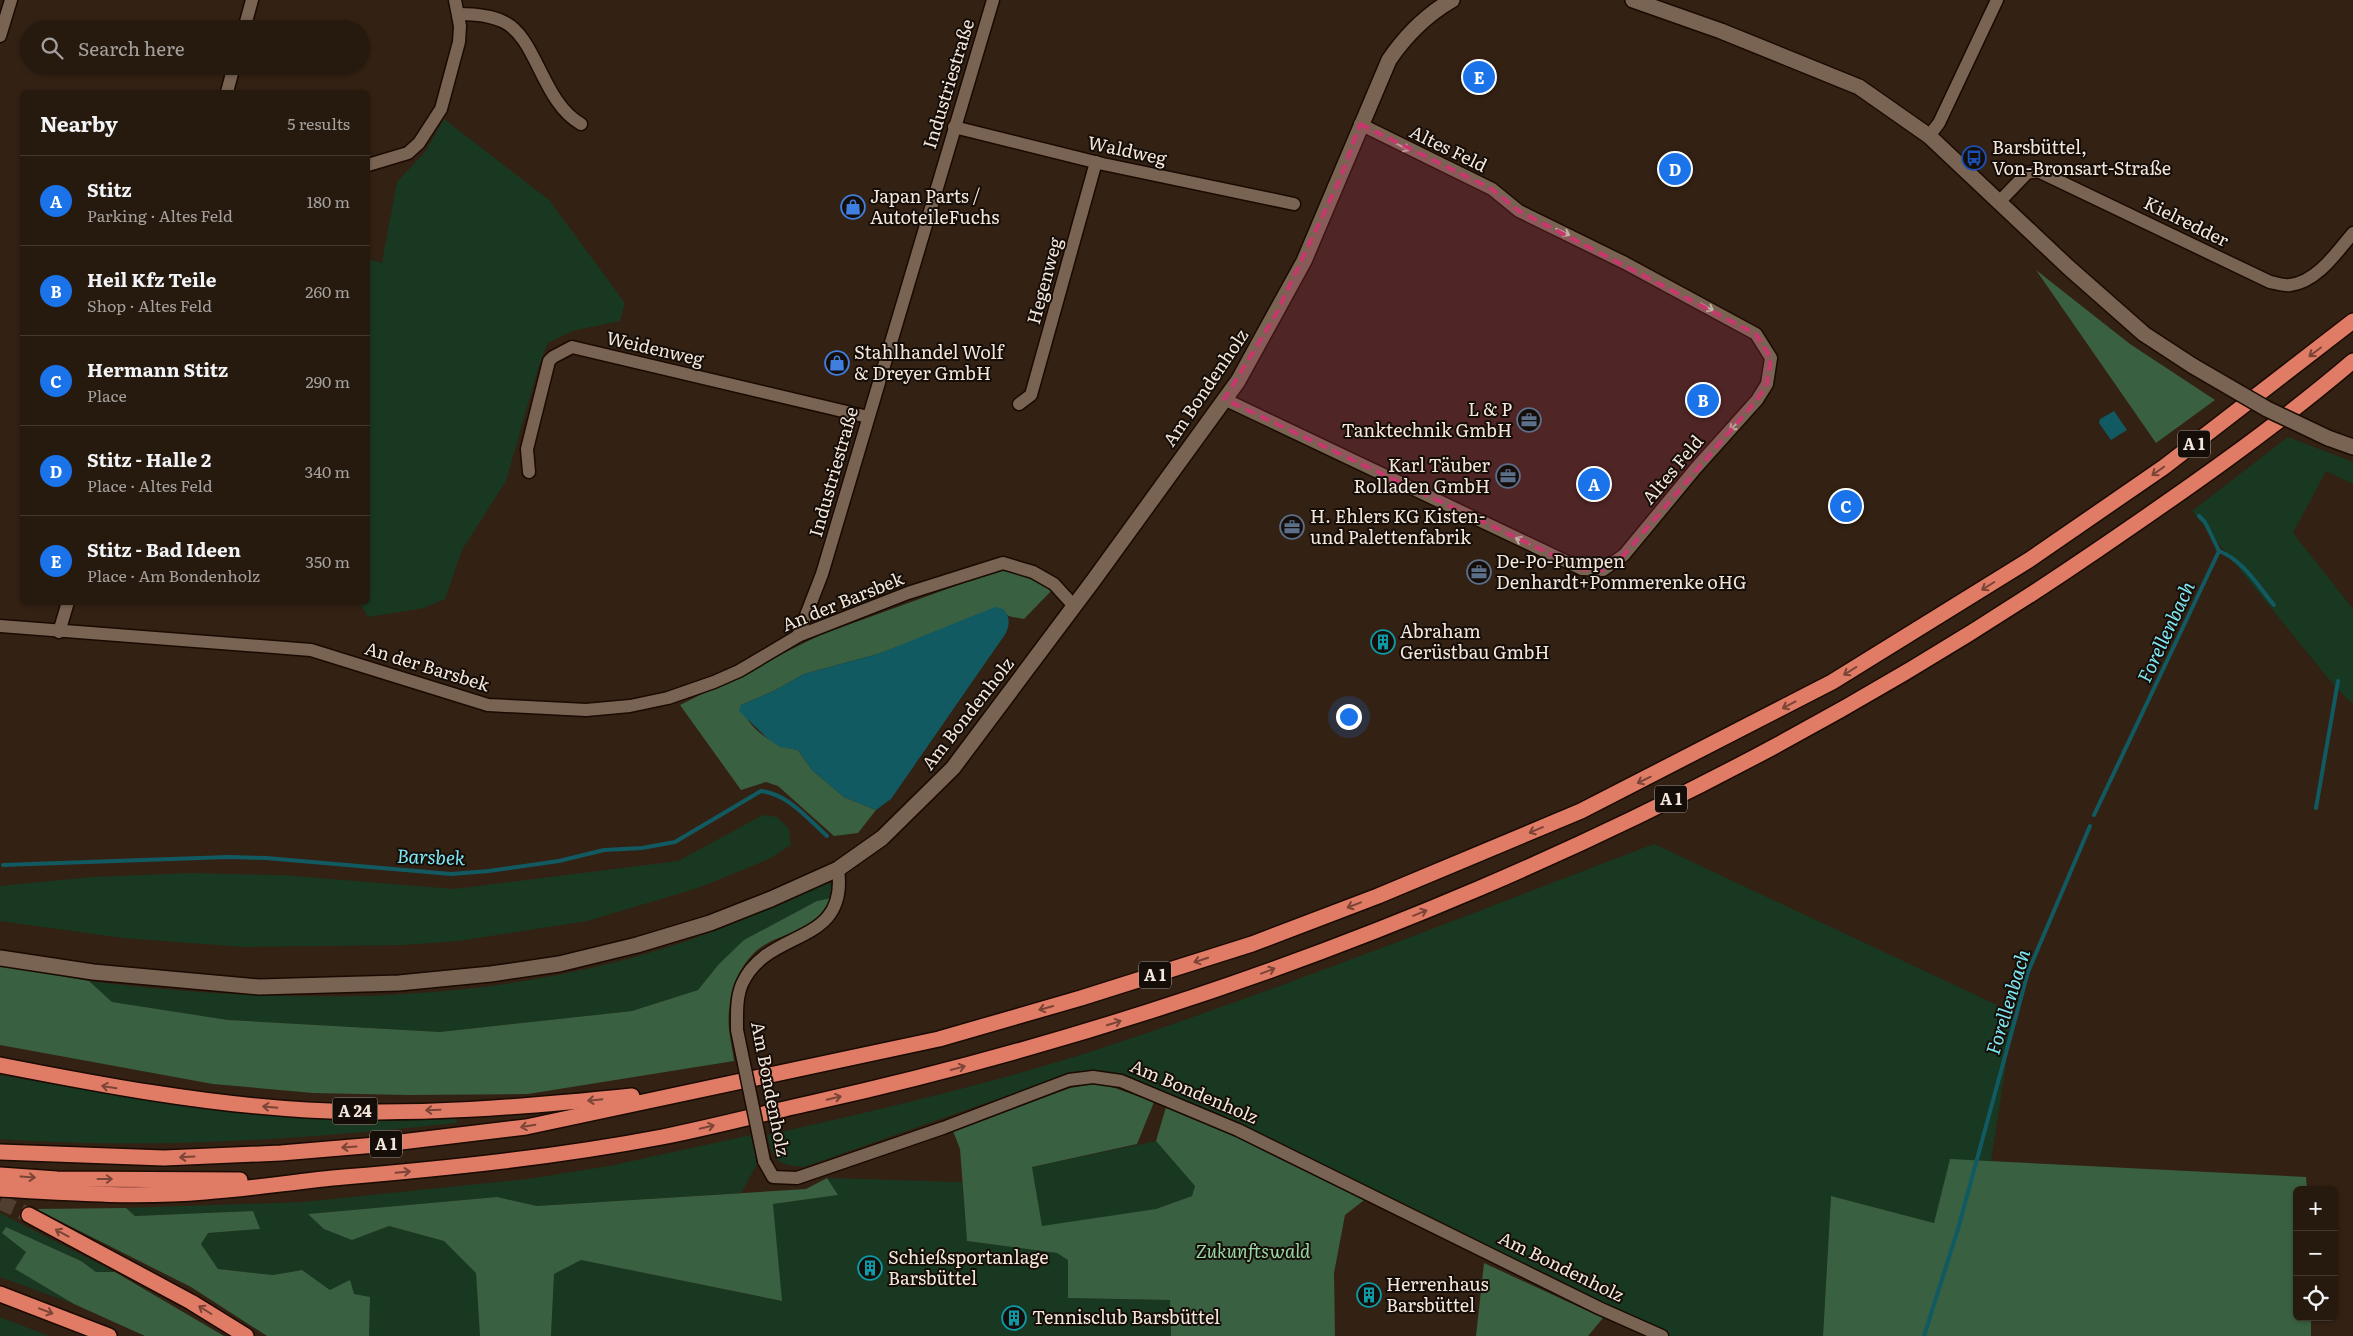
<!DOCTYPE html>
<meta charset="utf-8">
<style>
:root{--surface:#26190e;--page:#32261c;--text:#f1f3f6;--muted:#a4a09e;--line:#42382e;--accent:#1a73e8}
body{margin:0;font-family:Literata,serif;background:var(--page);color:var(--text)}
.controls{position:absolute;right:15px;bottom:15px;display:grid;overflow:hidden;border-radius:8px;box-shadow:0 1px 4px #0004}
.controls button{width:45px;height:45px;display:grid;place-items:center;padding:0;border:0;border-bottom:1px solid var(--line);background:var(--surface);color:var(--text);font:25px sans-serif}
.you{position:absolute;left:1348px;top:716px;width:18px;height:18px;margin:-12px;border:4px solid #fff;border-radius:50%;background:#1a73e8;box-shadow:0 0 0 8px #1a73e833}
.badge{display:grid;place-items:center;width:32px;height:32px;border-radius:50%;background:var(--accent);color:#fff;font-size:16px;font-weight:700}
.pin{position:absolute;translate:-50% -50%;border:2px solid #fff;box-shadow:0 1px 5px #0006}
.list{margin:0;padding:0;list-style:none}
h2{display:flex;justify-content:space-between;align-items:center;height:65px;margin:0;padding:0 20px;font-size:21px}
h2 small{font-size:16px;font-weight:400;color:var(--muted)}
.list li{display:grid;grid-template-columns:32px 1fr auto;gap:15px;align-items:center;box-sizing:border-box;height:90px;padding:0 20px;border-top:1px solid var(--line)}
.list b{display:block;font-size:19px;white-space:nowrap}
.list p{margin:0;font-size:16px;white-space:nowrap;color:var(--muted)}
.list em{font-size:16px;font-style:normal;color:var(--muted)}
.icon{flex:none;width:28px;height:28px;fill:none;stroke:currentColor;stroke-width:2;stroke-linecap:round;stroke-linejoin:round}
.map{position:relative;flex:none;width:2353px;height:1336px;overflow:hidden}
.search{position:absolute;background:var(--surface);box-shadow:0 1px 4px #0004;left:20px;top:20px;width:350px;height:55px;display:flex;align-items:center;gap:12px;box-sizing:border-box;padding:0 18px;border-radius:28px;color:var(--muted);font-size:19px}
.panel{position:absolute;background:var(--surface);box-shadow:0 1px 4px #0004;left:20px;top:90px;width:350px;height:515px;border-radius:8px}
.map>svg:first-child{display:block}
.green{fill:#193821}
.forest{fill:#396041}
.water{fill:#115a62}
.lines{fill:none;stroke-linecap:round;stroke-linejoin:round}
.stream{stroke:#115a62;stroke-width:4}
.highway-tunnel{stroke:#503f31;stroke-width:15;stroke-dasharray:15 8;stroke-linecap:butt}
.street-casing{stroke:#1a0a01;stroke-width:15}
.secondary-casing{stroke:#1a0a01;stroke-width:18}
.highway-casing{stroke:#1a0a01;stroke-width:18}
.street{stroke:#796353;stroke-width:12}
.secondary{stroke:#796353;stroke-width:15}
.highway{stroke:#e07b66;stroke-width:15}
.street-bridge-casing{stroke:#1a0a01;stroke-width:15;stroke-linecap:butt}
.secondary-bridge-casing{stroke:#1a0a01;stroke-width:18;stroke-linecap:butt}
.street-bridge{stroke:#796353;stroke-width:12}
.secondary-bridge{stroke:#796353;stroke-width:15}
.oneway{stroke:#c2b2a6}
.oneway2{stroke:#7a4436}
.marked{fill:#c9376e;fill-opacity:0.2;stroke:#c9376e;stroke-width:4;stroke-dasharray:10 6;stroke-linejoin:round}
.labels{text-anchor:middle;stroke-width:4;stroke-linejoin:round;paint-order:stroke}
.shield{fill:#150d07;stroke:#b0a59d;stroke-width:1}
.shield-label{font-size:16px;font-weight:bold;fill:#f3e6dd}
.street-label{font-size:18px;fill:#f3e6dd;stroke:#150d07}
.poi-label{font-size:18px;fill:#f3e6dd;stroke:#150d07;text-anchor:start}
.park-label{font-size:18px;font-style:italic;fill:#98d8a5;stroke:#150d07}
.water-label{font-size:19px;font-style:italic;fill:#7fe6f4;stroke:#150d07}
</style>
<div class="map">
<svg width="2353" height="1336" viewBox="0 0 2353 1336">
<rect width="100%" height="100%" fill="#332113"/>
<!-- green -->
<g class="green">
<polygon points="444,119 549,200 625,303 620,321 572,331 548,343 539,365 506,481 462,550 445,599 424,608 368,617 359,603 368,602 368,259 382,263 397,182 425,152"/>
<polygon points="2288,437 2353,462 2353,484 2326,471 2293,533 2353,609 2353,704 2337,689 2192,511"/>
<polygon points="763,815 777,817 789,829 791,845 769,859 698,888 587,921 458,941 403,945 244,947 123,938 0,921 0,886 92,877 191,873 282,875 454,889 678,861"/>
<path d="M1654,844l360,169 -23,148 -41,-1 -16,63 -103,-27 -8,140h-153l-69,-32 -362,-178 -115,-51 -19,-4h-28l-273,96c-28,-2 -30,-6 -37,-32 114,-26 229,-52 341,-89 184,-61 365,-133 546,-202z"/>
<path d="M825,883l6,1 3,3 -2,11 -113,66 -21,26 -66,21 -192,21 -212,-12 -116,-18 -23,-21c207,26 431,25 628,-51 37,-14 72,-30 108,-47z"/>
<path d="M0,1075c111,20 222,38 335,43 40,2 81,1 121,1l1,4c-152,16 -304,27 -457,16z"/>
<polygon points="751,1135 757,1164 741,1193 537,1206 497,1197 308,1214 352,1240 389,1226 444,1241 476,1272 480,1336 369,1336 370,1298 330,1290 302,1270 273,1275 218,1269 201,1244 208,1233 259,1229 253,1211 135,1216 126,1208 303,1202 528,1179 609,1166"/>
<polygon points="1156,1141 1195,1186 1192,1196 1156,1209 1042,1227 1032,1167"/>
<polygon points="827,1178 962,1182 967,1241 1057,1253 1068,1259 1068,1298 1170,1300 1171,1336 551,1336 554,1274 581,1260 781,1301 773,1204 837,1195"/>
<polygon points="0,1213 115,1272 96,1272 81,1261 6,1227 2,1233 26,1252 15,1269 74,1304 0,1277"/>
<polygon points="0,1317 49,1336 0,1336"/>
</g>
<!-- forest -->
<g class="forest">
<polygon points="2036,270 2130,344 2215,400 2156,443"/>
<path d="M1005,568l28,9 21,11 -30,31 -16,-3 -5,-7 -125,45 -74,20 -30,17 -33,14c7,25 33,41 57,45l14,20 32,27 32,13 -18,23 -24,3 -56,-50 -12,-4 -25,8 -61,-85 140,-70z"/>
<path d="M832,898c-10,36 -55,32 -78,55 -16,16 -23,36 -25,58 -2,16 3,34 5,50l-206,33 -120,1 -95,-2 -100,-9 -213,-39v-80l89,16 23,21 116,18 212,12 192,-21 66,-21 21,-26 25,-24 73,-39z"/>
<polygon points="1093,1084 1112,1087 1154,1102 1137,1144 1032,1167 1042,1226 1156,1209 1192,1196 1195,1186 1156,1141 1166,1107 1233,1134 1368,1197 1345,1215 1334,1273 1335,1336 1171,1336 1170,1300 1068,1298 1068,1260 1057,1253 967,1241 960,1149 953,1131 1070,1088"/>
<polygon points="1950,1159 2306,1177 2307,1190 2297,1190 2297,1317 2311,1317 2311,1336 1823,1336 1831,1196 1934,1223"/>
<polygon points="827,1178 838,1195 773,1204 782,1301 581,1260 554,1274 551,1336 480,1336 476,1273 444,1241 389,1226 352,1240 324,1229 308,1214 497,1197 537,1206 806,1189"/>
<polygon points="126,1208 135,1216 253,1211 260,1229 208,1233 201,1244 218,1269 273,1275 302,1270 330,1290 350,1280 354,1294 370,1297 369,1336 267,1336 191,1287 36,1209"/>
<polygon points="6,1227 81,1261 96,1272 115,1272 224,1336 145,1336 74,1304 15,1269 26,1252 2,1233"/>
<polygon points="1484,1263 1603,1318 1588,1336 1476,1336"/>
</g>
<!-- water -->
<g class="water">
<polygon points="2114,411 2127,430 2111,440 2099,423 2100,419"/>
<path d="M995,607l8,2c7,8 7,14 3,24l-115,166 -15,11 -32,-13 -32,-27 -14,-20 -18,-3 -13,-9 -28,-27 2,-6 33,-14 30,-17 74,-20z"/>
</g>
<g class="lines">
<!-- stream -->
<g class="stream">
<path d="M2219,551c24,9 39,35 55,54"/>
<polyline points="2316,808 2338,681"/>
<polyline points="2094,815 2219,551 2205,522 2199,516"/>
<path d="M3,865l225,-8 38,1 185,16 38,-3 70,-10 45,-11 38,-2 33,-6 86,-51c27,3 47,28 66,45"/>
<polyline points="1924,1336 1958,1229 2028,972 2090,826"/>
</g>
<!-- highway-tunnel -->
<polyline class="highway-tunnel" points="0,1202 29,1215"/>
<!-- street casing -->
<g class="street-casing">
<g id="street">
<path d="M459,14c15,0 31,1 45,8 33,16 38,80 77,102"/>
<polyline points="244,29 252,0"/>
<polyline points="0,36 11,0"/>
<polyline points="227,92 234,66"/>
<polyline points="954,127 1103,164 1294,204"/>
<polyline points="1929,136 1939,123 1997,0"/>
<polyline points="368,165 408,153 419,143 441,109 459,42 460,26 455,0"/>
<path d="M2000,201l27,-28 11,-2 232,111c6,1 14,4 20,3 27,-3 47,-33 63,-52"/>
<polyline points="1224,399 1582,569 1603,570 1624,555 1696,468 1757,400 1767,384 1771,358 1756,334 1625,263 1519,211 1492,189 1360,124"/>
<polyline points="1019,404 1031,395 1096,162"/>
<polyline points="529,472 527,449 549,361 553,357 572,347 868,417"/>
<polyline points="0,626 311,650 488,705 586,710 630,706 668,698 714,682 739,671 798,636 908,593 1003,563 1033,572 1054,584 1074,606"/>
<polyline points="59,632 68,602"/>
<polyline points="798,636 822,574 993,0"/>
<path d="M737,1030c0,-15 -1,-32 5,-46 25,-57 107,-36 96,-115"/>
<polyline points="764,1161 773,1177 797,1178 943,1128 1069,1080 1093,1077 1121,1081 1238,1130 1599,1308 1662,1336"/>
</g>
</g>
<!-- secondary casing -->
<g class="secondary-casing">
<g id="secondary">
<polyline points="1633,0 1721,31 1859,87 1929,136 2068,267 2144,334 2193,366"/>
<polyline points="2328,438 2353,447"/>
<path d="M0,958l93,14 166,15 140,-4 92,-9 68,-10 78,-19 73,-22 61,-24 67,-30 44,-31 71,-70 140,-187 145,-200 66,-120 85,-201c17,-25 37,-45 63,-60"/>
</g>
</g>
<!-- highway casing -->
<g class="highway-casing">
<g id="highway">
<path d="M0,1065c102,20 203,39 307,45 108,6 217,-3 325,-14"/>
<polyline points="0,1152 164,1158 281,1153 376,1145 526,1127 939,1039 1081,998 1252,944 1378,896 1581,811 1832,682 2029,560 2164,467 2353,321"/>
<polyline points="0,1175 57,1179 240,1180"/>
<path d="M0,1189c67,4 137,9 205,3 46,-3 93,-11 139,-15 106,-9 213,-20 318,-40 50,-10 99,-23 149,-34 458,-102 897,-287 1285,-552 88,-60 176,-121 257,-190"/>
<polyline points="29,1215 191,1302 246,1336"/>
<polyline points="0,1294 109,1336"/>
</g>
</g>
<!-- street -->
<use href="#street" class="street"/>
<!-- secondary -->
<use href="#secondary" class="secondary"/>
<!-- highway -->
<use href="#highway" class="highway"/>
<!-- street-bridge casing -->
<g class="street-bridge-casing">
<polyline id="street-bridge" points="737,1030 764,1161"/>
</g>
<!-- secondary-bridge casing -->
<g class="secondary-bridge-casing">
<polyline id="secondary-bridge" points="2193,366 2267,409 2328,438"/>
</g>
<!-- street-bridge -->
<use href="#street-bridge" class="street-bridge"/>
<!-- secondary-bridge -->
<use href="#secondary-bridge" class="secondary-bridge"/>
</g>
<!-- one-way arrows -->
<defs><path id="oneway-shaft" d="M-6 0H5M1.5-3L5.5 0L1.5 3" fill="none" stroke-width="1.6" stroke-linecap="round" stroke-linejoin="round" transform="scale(1.25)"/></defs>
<g class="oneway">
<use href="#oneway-shaft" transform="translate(1403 147) rotate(26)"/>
<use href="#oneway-shaft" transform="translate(1563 232) rotate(26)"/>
<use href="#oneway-shaft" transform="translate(1707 307) rotate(29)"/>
<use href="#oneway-shaft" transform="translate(1735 425) rotate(132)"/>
<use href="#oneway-shaft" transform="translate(1522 541) rotate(-155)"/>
</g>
<g class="oneway2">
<use href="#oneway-shaft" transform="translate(2315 352) rotate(143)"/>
<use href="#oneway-shaft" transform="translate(2158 471) rotate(145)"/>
<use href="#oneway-shaft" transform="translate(1988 586) rotate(148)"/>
<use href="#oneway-shaft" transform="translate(1850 671) rotate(148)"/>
<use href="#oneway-shaft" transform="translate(1789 705) rotate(152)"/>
<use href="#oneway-shaft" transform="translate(1644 780) rotate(154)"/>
<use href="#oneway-shaft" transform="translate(1536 830) rotate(157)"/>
<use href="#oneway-shaft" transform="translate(1354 905) rotate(159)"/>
<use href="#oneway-shaft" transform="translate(1420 913) rotate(-22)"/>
<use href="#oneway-shaft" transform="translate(1201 960) rotate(162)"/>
<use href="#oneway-shaft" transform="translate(1268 971) rotate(-21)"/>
<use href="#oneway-shaft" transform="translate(1046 1008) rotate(164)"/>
<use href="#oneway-shaft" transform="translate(1114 1023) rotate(-17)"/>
<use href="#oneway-shaft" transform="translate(958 1068) rotate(-15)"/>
<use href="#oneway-shaft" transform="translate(109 1087) rotate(-170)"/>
<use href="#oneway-shaft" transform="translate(834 1098) rotate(-13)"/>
<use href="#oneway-shaft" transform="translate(595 1100) rotate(174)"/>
<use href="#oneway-shaft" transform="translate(270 1107) rotate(-175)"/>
<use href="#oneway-shaft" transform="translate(433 1110) rotate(178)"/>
<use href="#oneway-shaft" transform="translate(528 1126) rotate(170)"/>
<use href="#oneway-shaft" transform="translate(707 1127) rotate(-13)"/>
<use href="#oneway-shaft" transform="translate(349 1147) rotate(176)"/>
<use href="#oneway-shaft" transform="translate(187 1157) rotate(177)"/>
<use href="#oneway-shaft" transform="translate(403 1172) rotate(-5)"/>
<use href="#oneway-shaft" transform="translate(28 1177) rotate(4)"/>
<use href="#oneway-shaft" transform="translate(105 1179)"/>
<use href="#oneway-shaft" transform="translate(62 1233) rotate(-152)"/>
<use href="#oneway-shaft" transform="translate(205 1310) rotate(-148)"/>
<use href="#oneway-shaft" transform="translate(46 1311) rotate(21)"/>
</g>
<!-- marked area -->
<path class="marked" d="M1360,124l132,65 27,22 237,123 15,24 -4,26 -10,16 -133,155 -21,15 -21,-1 -358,-170 51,-83 64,-135z"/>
<!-- icons -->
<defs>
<g id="bus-ring" transform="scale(1.25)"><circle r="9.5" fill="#150d07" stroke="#1a4fb4" stroke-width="1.5"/><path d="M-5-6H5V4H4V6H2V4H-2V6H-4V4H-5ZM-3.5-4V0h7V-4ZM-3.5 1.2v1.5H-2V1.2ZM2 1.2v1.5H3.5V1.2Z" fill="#1a4fb4"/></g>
<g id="shop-ring" transform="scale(1.25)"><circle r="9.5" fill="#150d07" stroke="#3f7fe0" stroke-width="1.5"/><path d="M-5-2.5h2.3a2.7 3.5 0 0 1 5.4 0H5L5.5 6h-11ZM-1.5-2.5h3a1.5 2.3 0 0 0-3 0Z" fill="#3f7fe0"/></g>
<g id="office-ring" transform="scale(1.25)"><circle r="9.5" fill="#150d07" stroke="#5c6f8a" stroke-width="1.5"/><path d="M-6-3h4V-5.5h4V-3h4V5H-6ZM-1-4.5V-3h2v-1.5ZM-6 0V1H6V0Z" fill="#5c6f8a"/></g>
<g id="building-ring" transform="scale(1.25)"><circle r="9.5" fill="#150d07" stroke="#0f9aa8" stroke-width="1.5"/><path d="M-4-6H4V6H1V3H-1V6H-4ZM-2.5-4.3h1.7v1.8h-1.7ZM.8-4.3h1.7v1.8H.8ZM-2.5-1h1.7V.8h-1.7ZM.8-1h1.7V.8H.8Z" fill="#0f9aa8"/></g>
</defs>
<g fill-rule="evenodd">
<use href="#bus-ring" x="1974" y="158"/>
<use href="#shop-ring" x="853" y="207"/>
<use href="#shop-ring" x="837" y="363"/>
<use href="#office-ring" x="1529" y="420"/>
<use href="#office-ring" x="1508" y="476"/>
<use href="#office-ring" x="1292" y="527"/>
<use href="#office-ring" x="1479" y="572"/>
<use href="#building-ring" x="1383" y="642"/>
<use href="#building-ring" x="870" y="1268"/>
<use href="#building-ring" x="1369" y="1295"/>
<use href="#building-ring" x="1014" y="1318"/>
</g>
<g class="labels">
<!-- shield labels -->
<g class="shield">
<rect x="2178" y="430.5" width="32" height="27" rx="4"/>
<rect x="1655" y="785.5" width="32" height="27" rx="4"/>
<rect x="1139" y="961.5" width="32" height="27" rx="4"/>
<rect x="332.5" y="1097.5" width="45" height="27" rx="4"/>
<rect x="370" y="1130.5" width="32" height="27" rx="4"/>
</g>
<g class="shield-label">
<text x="2194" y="450">A 1</text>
<text x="1671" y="805">A 1</text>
<text x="1155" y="981">A 1</text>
<text x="355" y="1117">A 24</text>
<text x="386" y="1150">A 1</text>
</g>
<!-- street labels -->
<g class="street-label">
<text transform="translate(949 84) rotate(-73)" y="6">Industriestraße</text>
<text transform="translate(1448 149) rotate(26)" y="6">Altes Feld</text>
<text transform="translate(1127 151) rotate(12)" y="6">Waldweg</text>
<text transform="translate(2186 222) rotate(26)" y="6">Kielredder</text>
<text transform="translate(1045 281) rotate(-75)" y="6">Hegenweg</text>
<text transform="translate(655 349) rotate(13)" y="6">Weidenweg</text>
<text transform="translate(1206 388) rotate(-56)" y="6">Am Bondenholz</text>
<text transform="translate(1673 470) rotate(-50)" y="6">Altes Feld</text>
<text transform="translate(834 472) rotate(-74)" y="6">Industriestraße</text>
<text transform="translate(843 602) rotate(-22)" y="6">An der Barsbek</text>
<text transform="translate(427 667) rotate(17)" y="6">An der Barsbek</text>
<text transform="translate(968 714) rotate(-52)" y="6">Am Bondenholz</text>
<text transform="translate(770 1089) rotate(79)" y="6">Am Bondenholz</text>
<text transform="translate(1194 1092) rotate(23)" y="6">Am Bondenholz</text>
<text transform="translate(1561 1267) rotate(26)" y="6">Am Bondenholz</text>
</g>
<!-- poi labels -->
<g class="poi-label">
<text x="1992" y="154">Barsbüttel,<tspan x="1992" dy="21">Von-Bronsart-Straße</tspan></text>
<text x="870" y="203">Japan Parts /<tspan x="870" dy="21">AutoteileFuchs</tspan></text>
<text x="854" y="359">Stahlhandel Wolf<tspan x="854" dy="21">&amp; Dreyer GmbH</tspan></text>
<text x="1512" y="416" text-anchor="end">L &amp; P<tspan x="1512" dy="21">Tanktechnik GmbH</tspan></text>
<text x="1490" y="472" text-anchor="end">Karl Täuber<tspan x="1490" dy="21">Rolladen GmbH</tspan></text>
<text x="1310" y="523">H. Ehlers KG Kisten-<tspan x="1310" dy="21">und Palettenfabrik</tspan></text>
<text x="1496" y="568">De-Po-Pumpen<tspan x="1496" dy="21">Denhardt+Pommerenke oHG</tspan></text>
<text x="1400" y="638">Abraham<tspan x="1400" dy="21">Gerüstbau GmbH</tspan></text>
<text x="888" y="1264">Schießsportanlage<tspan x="888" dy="21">Barsbüttel</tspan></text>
<text x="1386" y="1291">Herrenhaus<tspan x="1386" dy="21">Barsbüttel</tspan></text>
<text x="1032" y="1324">Tennisclub Barsbüttel</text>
</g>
<!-- park labels -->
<g class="park-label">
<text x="1253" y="1258">Zukunftswald</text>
</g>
<!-- water labels -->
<g class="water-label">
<text transform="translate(2166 632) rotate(-65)" y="7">Forellenbach</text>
<text transform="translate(431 857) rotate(2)" y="7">Barsbek</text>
<text transform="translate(2008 1002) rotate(-73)" y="7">Forellenbach</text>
</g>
</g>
</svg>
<div class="controls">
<button>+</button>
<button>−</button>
<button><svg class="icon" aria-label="locate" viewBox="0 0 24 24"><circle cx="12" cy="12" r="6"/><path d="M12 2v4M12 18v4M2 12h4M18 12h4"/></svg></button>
</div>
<div class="you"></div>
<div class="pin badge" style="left:1594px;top:484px">A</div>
<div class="pin badge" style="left:1703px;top:400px">B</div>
<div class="pin badge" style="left:1846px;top:506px">C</div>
<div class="pin badge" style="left:1675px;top:169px">D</div>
<div class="pin badge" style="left:1479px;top:77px">E</div>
<div class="search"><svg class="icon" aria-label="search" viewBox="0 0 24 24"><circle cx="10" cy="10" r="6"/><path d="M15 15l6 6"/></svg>Search here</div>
<section class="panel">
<h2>Nearby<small>5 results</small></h2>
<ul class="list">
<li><span class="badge">A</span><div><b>Stitz</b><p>Parking · Altes Feld</p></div><em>180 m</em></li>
<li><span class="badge">B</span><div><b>Heil Kfz Teile</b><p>Shop · Altes Feld</p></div><em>260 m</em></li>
<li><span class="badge">C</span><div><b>Hermann Stitz</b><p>Place</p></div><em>290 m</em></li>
<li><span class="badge">D</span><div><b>Stitz - Halle 2</b><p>Place · Altes Feld</p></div><em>340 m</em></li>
<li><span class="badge">E</span><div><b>Stitz - Bad Ideen</b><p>Place · Am Bondenholz</p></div><em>350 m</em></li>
</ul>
</section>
</div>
